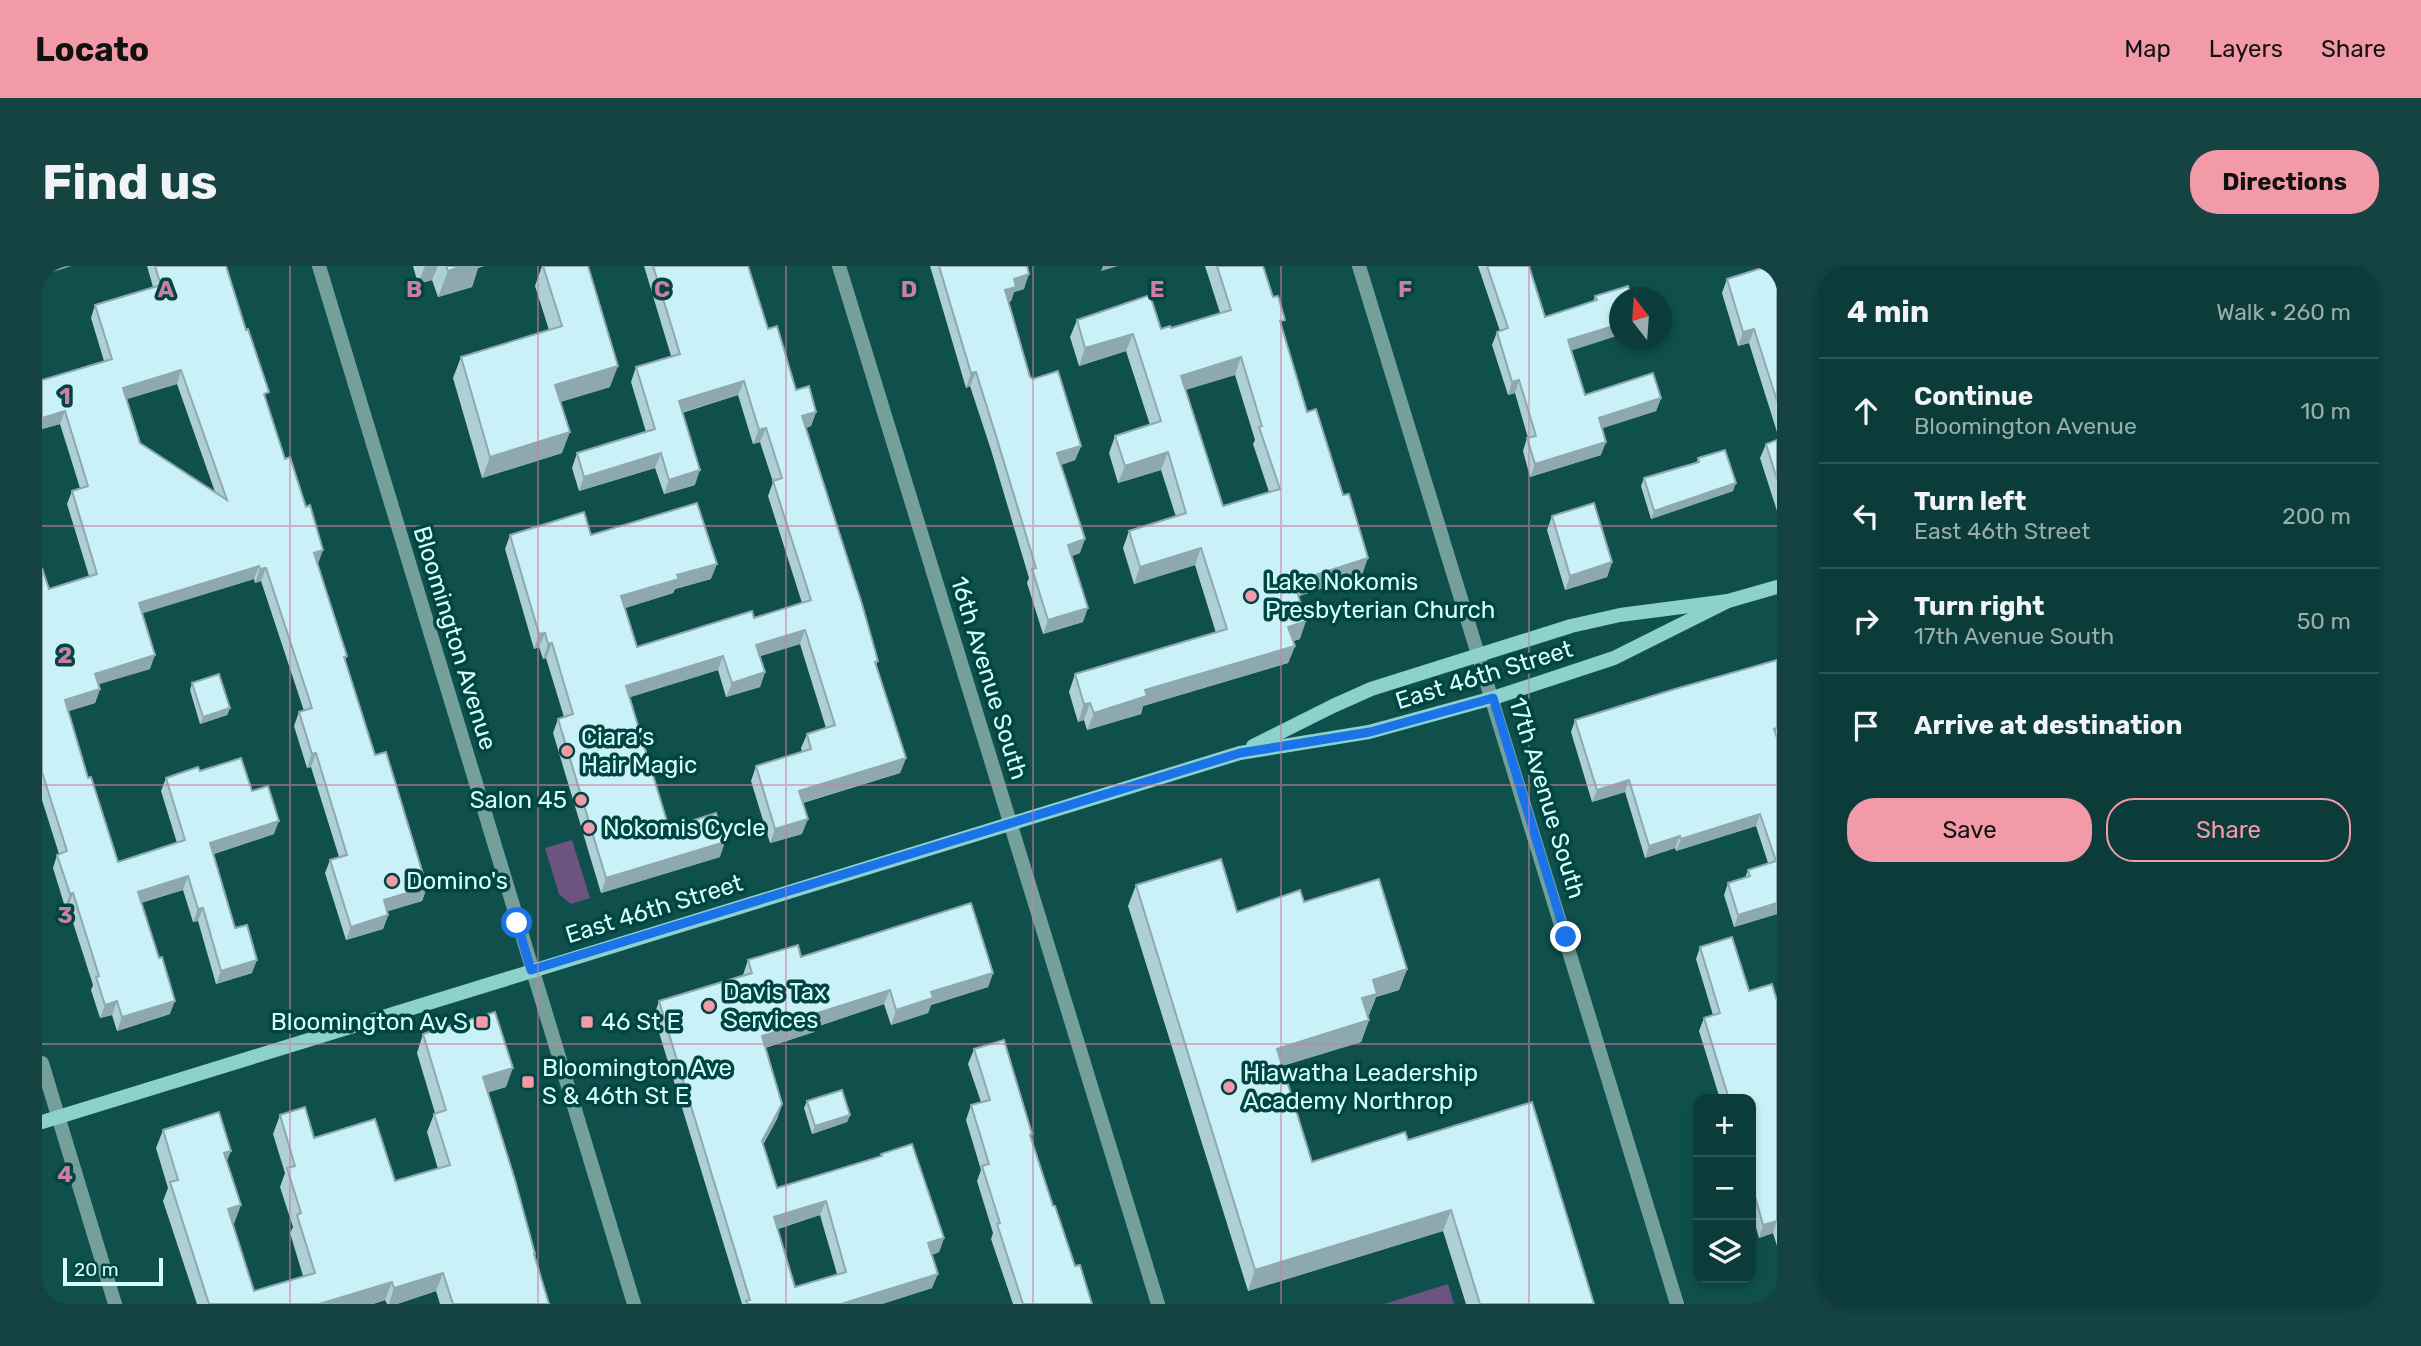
<!DOCTYPE html>
<meta charset="utf-8">
<style>
:root{--surface:#0b3c39;--page:#144341;--text:#f1f3f6;--muted:#9aadae;--line:#2b5653;--accent:#f39aa9}
body{margin:0;font-family:Rubik,sans-serif;background:var(--page);color:var(--text)}
.controls{position:absolute;right:21px;bottom:21px;display:grid;overflow:hidden;border-radius:14px;box-shadow:0 4px 10px #0003}
.controls button{width:63px;height:63px;display:grid;place-items:center;padding:0;border:0;border-bottom:2px solid var(--line);background:var(--surface);color:var(--text);font:35px sans-serif}
.compass{position:absolute;left:1567px;top:21px;width:63px;height:63px;border-radius:50%;background:var(--surface);box-shadow:0 4px 10px #0003;rotate:343deg}
.scale{position:absolute;left:21px;bottom:18px;width:100px;box-sizing:border-box;padding-left:7px;border:4px solid #d6fefa;border-top:0;font-size:19px;line-height:24px;white-space:nowrap;color:#d6fefa;-webkit-text-stroke:5px #004541;paint-order:stroke}
.stop{position:absolute;width:21px;height:21px;margin:-16px;border:5px solid #1a73e8;border-radius:50%;background:#fff}
.stop.end{background:#1a73e8;border-color:#fff;box-shadow:0 2px 7px #0008}
.list{margin:0;padding:0;list-style:none}
h2{display:flex;justify-content:space-between;align-items:center;height:91px;margin:0;padding:0 28px;font-size:30px}
h2 small{font-size:23px;font-weight:400;color:var(--muted)}
.list li{display:grid;grid-template-columns:46px 1fr auto;gap:21px;align-items:center;box-sizing:border-box;height:105px;padding:0 28px;border-top:2px solid var(--line)}
.list b{display:block;font-size:26px;white-space:nowrap}
.list p{margin:0;font-size:23px;white-space:nowrap;color:var(--muted)}
.list em{font-size:23px;font-style:normal;color:var(--muted)}
.actions{display:flex;gap:14px;padding:21px 28px}
.actions a{flex:1;padding:16px 0;border:2px solid var(--accent);border-radius:28px;text-align:center;font-size:24px;color:var(--accent)}
.actions .main{background:var(--accent);color:#111}
.icon{flex:none;width:38px;height:38px;fill:none;stroke:currentColor;stroke-width:2;stroke-linecap:round;stroke-linejoin:round}
.map{position:relative;flex:none;width:1735px;height:1038px;overflow:hidden;border-radius:28px}
header{display:flex;align-items:center;gap:42px;box-sizing:border-box;height:98px;padding:0 35px;background:var(--accent);color:#111}
header strong{font-size:33px}
nav{display:flex;gap:38px;margin-inline-start:auto;font-size:24px}
.intro{display:flex;align-items:center;justify-content:space-between;box-sizing:border-box;height:168px;padding:0 42px}
h1{margin:0;font-size:49px}
.button{padding:18px 32px;border-radius:28px;background:var(--accent);color:#111;font-size:24px;font-weight:700}
main{display:flex;gap:42px;padding:0 42px}
aside{flex:1;background:var(--surface);border-radius:28px;box-shadow:0 4px 10px #0003}
.map>svg:first-child{display:block}
.green{fill:#6d5382}
.lines{fill:none;stroke-linecap:round;stroke-linejoin:round}
.minor{stroke:#759f9b;stroke-width:14}
.tertiary{stroke:#759f9b;stroke-width:14}
.secondary{stroke:#8cd2cb;stroke-width:14}
.wall{fill:#aecfd5;fill-rule:evenodd}
.shaded-wall{fill:#8da9ae}
.building{fill:#caf1f8;stroke:#8da9ae;stroke-width:2;fill-rule:evenodd}
.route{stroke:#1a73e8;stroke-width:9}
.grid{fill:none;stroke:#cb80a3;stroke-width:2;stroke-opacity:0.55}
.poi-dot{fill:#f39aa9;stroke:#004541;stroke-width:2.5}
.labels{text-anchor:middle;stroke-width:7;stroke-linejoin:round;paint-order:stroke}
.poi-label{font-size:24px;fill:#d6fefa;stroke:#004541;text-anchor:start}
.street-label{font-size:24px;fill:#d6fefa;stroke:#004541}
.grid-label{font-size:23px;text-anchor:middle;font-weight:bold;fill:#cb80a3;stroke:#004541;stroke-width:7;stroke-linejoin:round;paint-order:stroke}
</style>
<header>
<strong>Locato</strong>
<nav><a>Map</a><a>Layers</a><a>Share</a></nav>
</header>
<div class="intro"><h1>Find us</h1><a class="button">Directions</a></div>
<main>
<div class="map">
<svg width="1735" height="1038" viewBox="0 0 1735 1038">
<rect width="100%" height="100%" fill="#0f504c"/>
<!-- green -->
<g class="green">
<polygon points="530,574 548,632 529,638 517,628 503,582"/>
<polygon points="1406,1018 1412,1038 1342,1038"/>
</g>
<g class="lines">
<!-- minor -->
<g class="minor">
<polyline points="797,0 1116,1038"/>
<polyline points="1317,0 1635,1038"/>
<polyline points="0,797 73,1038"/>
</g>
<!-- tertiary -->
<polyline class="tertiary" points="277,0 592,1038"/>
<!-- secondary -->
<g class="secondary">
<polyline points="1211,480 1291,440 1329,423 1529,360 1578,349 1686,335 1735,321"/>
<polyline points="0,856 1198,487 1327,466 1451,432 1572,392 1686,335"/>
</g>
</g>
<!-- wall -->
<g class="wall">
<path d="M105,0h79l40,135 81,255 -2,5 30,94 52,132 -5,14 -35,10 1,4 -5,14 -37,11 -21,-67 5,-13 9,-3 -28,-90 -4,1 -13,-42 5,-14 5,-1 -43,-130 -6,2 -1,-4 -112,34 8,56 -52,15 2,5 -5,14 -27,8 20,67 30,84 59,-19 -16,-52 5,-13 34,-7 52,20 22,43 -60,20 21,74 17,45 -36,11 -18,-63 -5,1 -10,-32 -42,13 29,111 -53,17 -5,-16 -12,3 -9,-28 2,-5 -25,-78h-3l-12,-39 4,-13 2,-1 -17,-54v-232l7,21 40,-13 -22,-72 5,-13 8,-3 -20,-64 -18,5v-49l62,-19 -13,-43 4,-13 58,-18zM135,118l38,108 -75,-49 -14,-44z"/>
<polygon points="371,0 442,0 436,2 430,21 396,31 390,14 376,18"/>
<polygon points="500,0 546,0 568,121 518,136 520,187 440,212 411,112 419,91 507,64 493,20"/>
<polygon points="602,0 706,0 726,63 754,124 774,146 769,160 764,162 836,395 834,399 864,492 858,507 761,537 760,568 728,577 709,515 714,500 760,486 759,482 765,468 784,462 758,378 718,390 723,406 718,421 684,431 676,404 588,431 627,562 678,591 559,627 511,467 516,453 522,451 504,392 501,393 497,381 492,383 463,283 468,269 549,269 669,313 633,323 631,327 583,342 595,381 712,352 760,337 726,230 731,216 718,176 711,178 696,129 640,147 653,219 622,228 613,202 537,225 530,202 535,187 604,166 589,116 594,101 629,90"/>
<polygon points="888,0 985,0 982,23 972,26 969,35 966,36 988,111 1039,180 1033,194 1019,199 1038,287 1030,290 1041,356 1001,368 985,317 987,312 949,184 928,120 924,122"/>
<path d="M1163,0h58l44,146 55,163 -64,21 2,43 -7,2 2,5 -7,17 -145,43 -2,8 -54,16 -3,-10 -6,2 -9,-30 6,-18 141,-41 -21,-68 -61,19 -11,-36 6,-17 47,-14 -15,-47 -43,13 -9,-30 6,-17 35,-11 -24,-74 -47,15 -9,-29 7,-17 84,9 10,-1 49,-15zM1193,109l20,65 -2,4 16,48 -46,14 -38,-116z"/>
<polygon points="1436,0 1487,0 1503,51 1551,36 1553,30 1586,20 1529,84 1543,129 1619,132 1614,145 1560,162 1559,189 1488,211 1481,185 1485,172 1486,172 1473,127 1466,129 1450,79 1455,66 1458,65"/>
<polygon points="1735,0 1735,166 1707,77 1696,80 1680,27 1685,13"/>
<polygon points="1735,174 1735,245 1718,192 1724,178"/>
<polygon points="1656,192 1691,225 1609,253 1599,220 1602,212 1655,196"/>
<polygon points="1510,250 1570,296 1565,311 1523,324 1505,264"/>
<polygon points="1735,394 1735,648 1692,661 1682,629 1686,617 1703,612 1706,604 1726,597 1714,560 1634,585 1633,582 1603,592 1583,526 1550,536 1529,466 1533,454"/>
<polygon points="150,417 188,442 185,449 158,458 148,424"/>
<polygon points="1094,619 1195,646 1365,703 1357,724 1334,731 1327,749 1325,750 1327,754 1319,776 1240,800 1270,896 1366,874 1552,1038 1424,1038 1401,965 1206,1025 1086,640"/>
<polygon points="1658,681 1707,725 1735,735 1735,980 1731,967 1717,972 1709,944 1709,833 1678,833 1657,765 1662,752 1671,749 1654,693"/>
<path d="M759,691l192,16 -5,14 -57,18 -3,8 -37,12 -7,-21 -68,23 -2,5 -49,16 17,56 -5,15 -14,26 14,43 104,-31v-3l63,84 -5,14 -7,3v33l-50,16h-140l-88,-288 5,-15 84,-26 5,-15zM778,949l17,59 -42,13 -17,-58z"/>
<polygon points="381,768 464,821 446,826 492,991 507,1038 398,1038 394,1025 355,1038 345,1038 343,1034 331,1038 155,1038 121,935 126,922 114,882 121,864 185,896 192,958 191,958 212,1025 261,1010 248,967 251,961 238,921 243,907 231,868 238,849 272,872 353,915 396,903 385,866 392,848 393,847 375,787"/>
<polygon points="932,783 990,868 989,871 1011,940 1033,1000 1050,1038 971,1038 949,973 951,967 935,915 939,904 924,854 929,839 939,836 926,798"/>
<polygon points="765,835 808,849 805,856 770,868 762,842"/>
</g>
<!-- shaded-wall -->
<g class="shaded-wall">
<polygon points="0,0 30,0 0,9"/>
<polygon points="383,0 396,0 390,14 376,18"/>
<polygon points="420,0 442,0 436,2 430,21 396,31 406,5"/>
<polygon points="1061,0 1076,0 1059,5"/>
<polygon points="987,8 982,23 972,26 969,35 958,39 963,24 972,13"/>
<polygon points="1578,58 1578,69 1522,87 1526,74"/>
<polygon points="1712,63 1707,77 1696,80 1701,66"/>
<polygon points="1091,68 1084,85 1037,100 1043,82"/>
<polygon points="1199,91 1193,109 1133,127 1139,110"/>
<polygon points="576,100 568,121 505,140 513,119"/>
<polygon points="139,104 135,118 76,136 81,122"/>
<polygon points="934,106 928,120 924,122 929,107"/>
<polygon points="1477,114 1473,127 1466,129 1470,116"/>
<polygon points="702,115 696,129 631,149 637,135"/>
<polygon points="1619,132 1614,145 1552,165 1557,152"/>
<polygon points="23,145 18,158 0,163 0,152"/>
<polygon points="774,146 769,160 755,165 760,150"/>
<polygon points="724,162 718,176 711,178 717,164"/>
<polygon points="528,166 520,187 440,212 448,191"/>
<polygon points="1564,176 1559,189 1488,211 1493,198"/>
<polygon points="1039,180 1033,194 1010,202 1015,187"/>
<polygon points="1126,186 1119,204 1076,217 1083,200"/>
<polygon points="619,187 613,202 537,225 542,211"/>
<polygon points="658,204 653,219 622,228 627,214"/>
<polygon points="1694,217 1691,225 1609,253 1612,245"/>
<polygon points="1043,273 1038,287 1021,293 1026,279"/>
<polygon points="1159,282 1153,299 1092,318 1098,301"/>
<polygon points="281,284 276,298 267,301 272,287"/>
<polygon points="1326,292 1320,309 1246,334 1252,316"/>
<polygon points="1570,296 1565,311 1523,324 1528,310"/>
<polygon points="675,298 669,313 633,323 631,327 574,345 579,330 635,309"/>
<polygon points="217,300 212,313 92,350 97,337"/>
<polygon points="224,302 219,315 213,317 218,303"/>
<polygon points="1046,342 1041,356 1001,368 1006,354"/>
<polygon points="1264,355 1258,373 1240,378 1246,361"/>
<polygon points="763,364 758,378 709,393 714,379"/>
<polygon points="503,367 497,381 492,383 497,368"/>
<polygon points="510,377 504,392 501,393 506,378"/>
<polygon points="1253,380 1246,397 1101,440 1099,448 1045,464 1052,447 1103,424"/>
<polygon points="113,389 108,403 48,421 53,408"/>
<polygon points="681,390 676,404 579,434 584,420"/>
<polygon points="723,406 718,421 684,431 690,417"/>
<polygon points="58,423 53,437 18,448 23,434"/>
<polygon points="1048,437 1042,454 1036,456 1042,438"/>
<polygon points="188,442 185,449 158,458 161,451"/>
<polygon points="274,487 269,501 265,502 270,488"/>
<polygon points="864,492 858,507 752,539 757,525"/>
<polygon points="1587,514 1583,526 1550,536 1555,524"/>
<polygon points="1718,548 1714,560 1634,585 1639,573"/>
<polygon points="766,553 760,568 728,577 733,563"/>
<polygon points="237,555 232,568 164,590 168,577"/>
<polygon points="1638,570 1633,582 1603,592 1607,580"/>
<polygon points="683,576 678,591 559,627 564,612"/>
<polygon points="146,610 141,624 91,639 96,626"/>
<polygon points="385,621 380,635 337,648 342,634"/>
<polygon points="31,627 26,641 23,641 28,628"/>
<polygon points="1735,637 1735,648 1692,661 1696,649"/>
<polygon points="161,642 156,655 151,656 156,643"/>
<polygon points="346,649 341,663 304,674 309,661"/>
<polygon points="215,694 210,707 174,718 179,705"/>
<polygon points="1365,703 1357,724 1334,731 1327,749 1312,754 1320,732 1331,714"/>
<polygon points="951,707 946,721 889,739 886,747 849,759 854,744 889,726"/>
<polygon points="848,724 842,738 774,761 772,766 715,784 720,770 776,747"/>
<polygon points="75,735 70,749 58,752 63,739"/>
<polygon points="133,735 128,748 75,765 80,751"/>
<polygon points="1327,754 1319,776 1227,804 1235,783"/>
<polygon points="471,802 464,821 435,830 441,811"/>
<polygon points="740,838 735,853 714,890 720,875"/>
<polygon points="808,849 805,856 770,868 773,860"/>
<polygon points="189,885 182,903 182,887"/>
<polygon points="784,935 778,949 727,965 732,951"/>
<polygon points="199,939 192,958 179,962 186,943"/>
<polygon points="1409,944 1401,965 1206,1025 1213,1004"/>
<polygon points="1735,955 1731,967 1717,972 1721,959"/>
<polygon points="902,972 897,986 881,991 886,977"/>
<polygon points="401,1007 394,1025 355,1038 347,1038 352,1022"/>
<polygon points="896,1008 890,1022 840,1038 799,1038"/>
<polygon points="350,1016 343,1034 331,1038 277,1038"/>
</g>
<!-- building -->
<g class="building">
<path d="M113,0h71l20,64 2,-1 21,63 -5,2 21,65 5,-2 16,50 4,-2 13,45 -9,3 33,103 -3,1 31,98 11,-3 41,135 -43,13 4,15 -37,12 -21,-67 17,-5 -31,-102 -4,1 -13,-42 13,-4 -46,-140 -6,1 -1,-3 -120,37 16,52 -60,19 5,15 -35,11 23,78 3,-1 27,85 67,-22 -19,-62 32,-11 2,4 41,-13 11,33 16,-5 11,35 -69,22 25,85 12,-3 10,35 -36,11 -18,-63 -5,1 -10,-33 -50,16 21,66 3,-1 13,44 -53,16 -5,-16 -12,4 -9,-28 3,-1 -26,-83 -3,1 -13,-39 10,-4 -25,-79v-204l7,21 48,-15 -25,-83 16,-5 -23,-75 -23,7v-38l70,-21 -17,-54 66,-20zM139,104l46,130 -87,-57 -17,-55z"/>
<polygon points="404,0 420,0 406,5"/>
<polygon points="501,0 546,0 576,100 513,119 528,166 448,191 419,91 520,60"/>
<polygon points="611,0 706,0 726,63 735,60 754,124 767,120 774,146 760,150 820,338 836,395 833,396 864,492 757,525 766,553 733,563 714,500 769,483 765,468 793,459 763,364 714,379 723,406 690,417 681,390 584,420 627,562 674,547 683,576 564,612 516,453 531,448 510,377 506,378 503,367 497,368 468,269 542,246 549,269 655,237 675,298 635,309 637,313 579,330 595,381 710,345 712,352 769,334 731,215 740,212 724,162 717,164 702,115 637,135 658,204 627,214 619,187 542,211 535,187 613,163 594,101 638,88"/>
<polygon points="897,0 985,0 987,8 972,13 974,21 963,24 988,111 991,113 1016,105 1039,180 1015,187 1043,273 1026,279 1046,342 1006,354 990,303 994,302 954,170 934,106 929,107"/>
<path d="M1175,0h46l10,31 5,-1 7,24 -5,1 27,91 9,-3 27,86 6,-1 19,64 -74,24 12,39 -18,6 7,19 -150,44 2,6 -53,17 -4,-10 -6,1 -9,-30 152,-45 -26,-81 -61,19 -11,-36 57,-18 -18,-61 -43,14 -10,-30 46,-15 -28,-87 -48,14 -8,-28 73,-25 11,34 9,-3 1,2 60,-18zM1199,91l21,69 -3,1 21,62 -57,17 -42,-130z"/>
<polygon points="1445,0 1487,0 1503,51 1555,34 1553,30 1586,20 1590,32 1578,32 1578,58 1526,74 1543,129 1611,107 1619,132 1557,152 1564,176 1493,198 1485,172 1494,170 1477,114 1470,116 1455,66 1466,62"/>
<polygon points="1726,0 1735,0 1735,135 1712,63 1701,66 1685,13"/>
<polygon points="1735,174 1735,213 1724,178"/>
<polygon points="1683,184 1694,217 1612,245 1602,212 1657,196 1656,192"/>
<polygon points="1552,237 1570,296 1528,310 1510,250"/>
<polygon points="1735,394 1735,462 1732,463 1735,472 1735,637 1696,649 1686,617 1708,610 1706,604 1734,595 1718,548 1639,573 1638,570 1607,580 1587,514 1555,524 1533,454 1633,423"/>
<polygon points="177,408 188,442 161,451 150,417"/>
<polygon points="1179,593 1195,646 1258,624 1262,636 1337,613 1365,703 1331,714 1335,728 1320,732 1327,754 1235,783 1270,896 1363,866 1366,874 1490,836 1552,1038 1438,1038 1409,944 1213,1004 1094,619"/>
<path d="M929,637l22,70 -62,19 2,6 -37,12 -6,-20 -72,23 2,5 -58,18 20,68 -20,37 15,47 105,-32 -1,-2 31,-10 32,94 -16,5 10,31 -97,30h-94l-1,-3 4,-1 -91,-299 93,-28 -4,-13 50,-15 3,12zM784,935l20,71 -51,15 -21,-70z"/>
<polygon points="1690,671 1707,725 1730,718 1735,735 1735,955 1721,959 1709,916 1709,833 1687,833 1662,752 1678,747 1658,681"/>
<polygon points="453,746 471,802 441,811 473,914 493,988 492,988 507,1038 411,1038 401,1007 352,1022 350,1016 277,1038 167,1038 128,916 136,914 121,864 177,846 189,885 182,887 199,939 186,943 212,1025 273,1007 255,949 259,947 245,902 253,900 238,849 263,841 272,872 333,853 353,915 408,899 392,848 404,844 381,768"/>
<polygon points="962,774 990,868 988,869 1011,940 1013,940 1033,1000 1038,999 1050,1038 981,1038 955,958 958,957 940,900 947,898 929,839 948,834 932,783"/>
<polygon points="800,824 808,849 773,860 765,835"/>
</g>
<g class="lines">
<!-- route -->
<polyline class="route" points="475,657 489,704 1198,487 1328,466 1451,432 1524,671"/>
</g>
<!-- grid -->
<path class="grid" d="M248,0v1038M496,0v1038M744,0v1038M991,0v1038M1239,0v1038M1487,0v1038M0,260h1735M0,519h1735M0,778h1735"/>
<!-- markers -->
<g class="poi-dot">
<circle cx="1209" cy="330" r="7"/>
<circle cx="525" cy="485" r="7"/>
<circle cx="539" cy="534" r="7"/>
<circle cx="547" cy="562" r="7"/>
<circle cx="350" cy="615" r="7"/>
<circle cx="667" cy="740" r="7"/>
<rect x="433" y="749" width="14" height="14" rx="3.5"/>
<rect x="538" y="749" width="14" height="14" rx="3.5"/>
<rect x="479" y="809" width="14" height="14" rx="3.5"/>
<circle cx="1187" cy="821" r="7"/>
</g>
<g class="labels">
<!-- poi labels -->
<g class="poi-label">
<text x="1223" y="324">Lake Nokomis<tspan x="1223" dy="28">Presbyterian Church</tspan></text>
<text x="539" y="479">Ciara’s<tspan x="539" dy="28">Hair Magic</tspan></text>
<text x="525" y="542" text-anchor="end">Salon 45</text>
<text x="561" y="570">Nokomis Cycle</text>
<text x="364" y="623">Domino's</text>
<text x="681" y="734">Davis Tax<tspan x="681" dy="28">Services</tspan></text>
<text x="426" y="764" text-anchor="end">Bloomington Av S</text>
<text x="559" y="764">46 St E</text>
<text x="500" y="810">Bloomington Ave<tspan x="500" dy="28">S &amp; 46th St E</tspan></text>
<text x="1201" y="815">Hiawatha Leadership<tspan x="1201" dy="28">Academy Northrop</tspan></text>
</g>
<!-- street labels -->
<g class="street-label">
<text transform="translate(413 372) rotate(73)" y="8">Bloomington Avenue</text>
<text transform="translate(1442 409) rotate(-17)" y="8">East 46th Street</text>
<text transform="translate(947 412) rotate(73)" y="8">16th Avenue South</text>
<text transform="translate(1505 532) rotate(73)" y="8">17th Avenue South</text>
<text transform="translate(612 643) rotate(-17)" y="8">East 46th Street</text>
</g>
</g>
<g class="grid-label">
<text x="124" y="31">A</text>
<text x="372" y="31">B</text>
<text x="620" y="31">C</text>
<text x="867" y="31">D</text>
<text x="1115" y="31">E</text>
<text x="1363" y="31">F</text>
<text x="23" y="138">1</text>
<text x="23" y="397">2</text>
<text x="23" y="657">3</text>
<text x="23" y="916">4</text>
</g>
</svg>
<div class="controls">
<button>+</button>
<button>−</button>
<button><svg class="icon" aria-label="layers" viewBox="0 0 24 24"><path d="M12 4l9 5-9 5-9-5zM3 14l9 5 9-5"/></svg></button>
</div>
<svg class="compass" viewBox="-18 -18 36 36"><path d="M0-13l5 13h-10z" fill="#e53935"/><path d="M0 13l5-13h-10z" fill="#9aadae"/></svg>
<div class="scale">20 m</div>
<div class="stop" style="left:475px;top:657px"></div>
<div class="stop end" style="left:1524px;top:671px"></div>
</div>
<aside>
<h2>4 min<small>Walk · 260 m</small></h2>
<ul class="list">
<li><svg class="icon" aria-label="ahead" viewBox="0 0 24 24"><path d="M12 20V5M6 11l6-6 6 6"/></svg><div><b>Continue</b><p>Bloomington Avenue</p></div><em>10 m</em></li>
<li><svg class="icon" aria-label="left" viewBox="0 0 24 24"><path d="M17 20v-9H6M10 6l-5 5 5 5"/></svg><div><b>Turn left</b><p>East 46th Street</p></div><em>200 m</em></li>
<li><svg class="icon" aria-label="right" viewBox="0 0 24 24"><path d="M7 20v-9h11M14 6l5 5-5 5"/></svg><div><b>Turn right</b><p>17th Avenue South</p></div><em>50 m</em></li>
<li><svg class="icon" aria-label="arrive" viewBox="0 0 24 24"><path d="M6 21V4h12l-3 4 3 4H6"/></svg><div><b>Arrive at destination</b></div></li>
</ul>
<div class="actions"><a class="main">Save</a><a>Share</a></div>
</aside>
</main>
